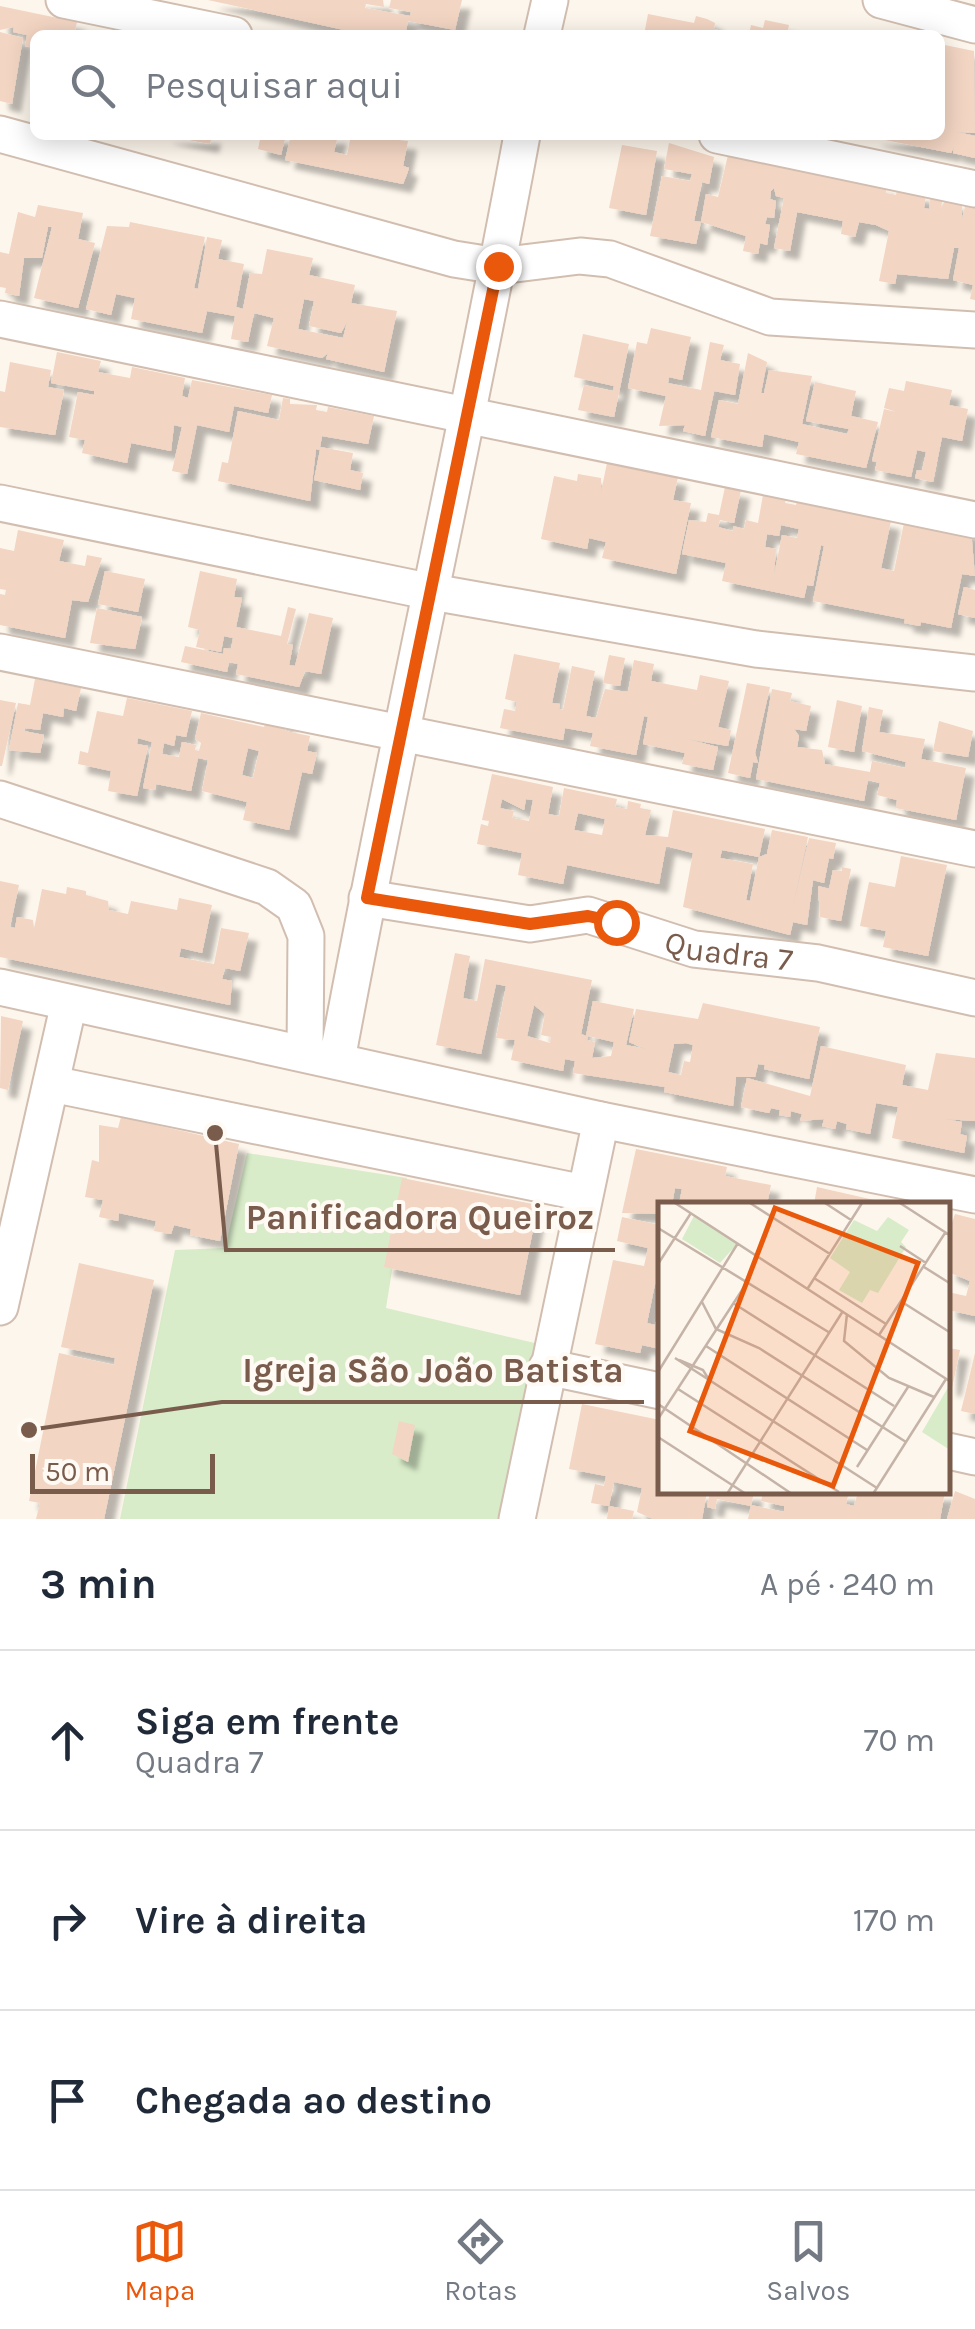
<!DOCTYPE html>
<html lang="pt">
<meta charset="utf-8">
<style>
:root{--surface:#fff;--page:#f6f6f7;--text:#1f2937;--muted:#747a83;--line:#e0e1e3;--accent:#ea580c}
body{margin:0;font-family:Karla,sans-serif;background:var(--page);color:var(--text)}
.scale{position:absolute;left:30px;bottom:25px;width:185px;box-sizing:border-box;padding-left:10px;border:5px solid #7a5c4d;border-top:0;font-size:28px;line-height:35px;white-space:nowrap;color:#7a5c4d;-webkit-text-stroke:8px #fffaf3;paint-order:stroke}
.stop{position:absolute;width:30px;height:30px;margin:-22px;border:8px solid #ea580c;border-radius:50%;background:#fff}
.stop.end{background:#ea580c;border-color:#fff;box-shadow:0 2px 10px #0008}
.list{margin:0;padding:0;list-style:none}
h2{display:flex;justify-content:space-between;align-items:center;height:130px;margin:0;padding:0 40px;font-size:42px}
h2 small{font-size:32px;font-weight:400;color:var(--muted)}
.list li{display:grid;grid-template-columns:65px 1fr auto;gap:30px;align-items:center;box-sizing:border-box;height:180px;padding:0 40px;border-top:2px solid var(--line)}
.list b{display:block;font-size:38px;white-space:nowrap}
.list p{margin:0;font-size:32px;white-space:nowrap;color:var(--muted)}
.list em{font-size:32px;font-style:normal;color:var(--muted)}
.icon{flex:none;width:55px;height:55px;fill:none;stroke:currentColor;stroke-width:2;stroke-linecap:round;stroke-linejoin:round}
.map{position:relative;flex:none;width:975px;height:1519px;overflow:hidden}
.search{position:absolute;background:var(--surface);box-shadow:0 5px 25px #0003;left:30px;right:30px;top:30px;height:110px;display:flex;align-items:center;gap:25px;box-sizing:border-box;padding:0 35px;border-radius:15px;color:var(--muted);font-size:38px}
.sheet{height:670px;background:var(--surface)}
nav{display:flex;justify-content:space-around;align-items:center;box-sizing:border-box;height:140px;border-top:2px solid var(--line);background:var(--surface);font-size:28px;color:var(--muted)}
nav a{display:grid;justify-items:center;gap:5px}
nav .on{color:var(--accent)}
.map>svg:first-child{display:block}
.green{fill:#d8ecc9}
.building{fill:#f3d5c3;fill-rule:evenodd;filter:url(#shadow)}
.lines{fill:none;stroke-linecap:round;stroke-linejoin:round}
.minor-casing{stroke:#d1beb0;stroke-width:39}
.minor{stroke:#fff;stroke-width:35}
.route{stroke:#ea580c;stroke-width:12}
.labels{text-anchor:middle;stroke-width:8;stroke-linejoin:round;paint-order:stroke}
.street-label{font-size:32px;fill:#7a5c4d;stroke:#fffaf3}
.inset-road{fill:none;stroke:#c5b3a7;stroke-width:2.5}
.view{fill:#e8590c;fill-opacity:0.15;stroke:#e8590c;stroke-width:5}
.inset-edge{fill:none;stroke:#7a5c4d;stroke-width:5}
.leader{fill:none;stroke:#7a5c4d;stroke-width:4}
.callout-dot{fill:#7a5c4d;stroke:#fffaf3;stroke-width:4}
.callout-label{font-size:35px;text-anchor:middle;font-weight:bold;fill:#7a5c4d;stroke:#fffaf3;stroke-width:8;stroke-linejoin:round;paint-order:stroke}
</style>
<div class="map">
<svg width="975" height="1519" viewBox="0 0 975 1519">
<defs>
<filter id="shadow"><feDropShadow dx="9" dy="9" stdDeviation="2.5" flood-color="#0004"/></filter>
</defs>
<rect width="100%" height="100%" fill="#fdf6ec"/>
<!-- green -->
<polygon class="green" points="247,1153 407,1178 386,1308 539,1344 502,1519 120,1519 175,1250 225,1248"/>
<!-- building -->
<g class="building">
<polygon points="208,0 383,0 384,7 366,4 365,8 410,16 411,12 389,8 391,0 462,0 455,30 408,21 405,35 367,35"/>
<polygon points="0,6 77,22 74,35 35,35 35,48 25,46 27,35 13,32 14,27 0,30"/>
<polygon points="648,14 694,23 696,16 707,19 715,23 714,29 736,35 644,35"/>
<polygon points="765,20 789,25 787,35 749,35 751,25 763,28"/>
<polygon points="0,32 23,38 12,104 0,101"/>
<polygon points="940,44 974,51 975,133 957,132 975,136 975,158 953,153 954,147 951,153 870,137 940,135"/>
<polygon points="162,135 212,135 210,144"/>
<polygon points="261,135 286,135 281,155 258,149"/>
<polygon points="291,135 338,135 334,152 347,155 351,135 408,141 403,166 409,168 407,174 403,184 285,160"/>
<polygon points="669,143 714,157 709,184 702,182 694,221 701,222 706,194 718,197 728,155 887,187 886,193 896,195 897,189 926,195 924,208 929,209 930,196 943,198 940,211 945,200 962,204 962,219 966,202 975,204 975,300 970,299 973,285 953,280 959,248 954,248 948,279 897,274 895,284 879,281 889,231 876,225 859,222 855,237 841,234 843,221 797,212 790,251 774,248 784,198 776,196 774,188 771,191 770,199 776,201 774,218 767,217 765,224 770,225 767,245 760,243 758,254 743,251 746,236 701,222 696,244 650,236 662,176 690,181 692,174 664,169"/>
<polygon points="622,145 657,151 646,215 609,208"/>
<polygon points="38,205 83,213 78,239 95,243 78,308 34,298 52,227 48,227 42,258 24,258 19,296 5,293 6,288 0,287 0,252 9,254 18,212 35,217"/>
<path d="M130,222l75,15 -11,51 4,1 9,-52 15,3 -4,19 26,5 -8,43 7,2 7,-36 12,1 5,-25 46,9 -4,17 46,10 -4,18 46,8 -13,61 -58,-13 2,-6 -6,5 -55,-12 7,-28 -20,-5 -6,29 -17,-3 4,-23 -28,-5 -5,22 -71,-14 4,-21 -19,-4 -5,21 -25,-6 21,-83 22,1zM304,299l10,2 -5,25 32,7 6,-11 -4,16 -45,-9z"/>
<polygon points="651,328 691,337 682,380 669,377 668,383 701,390 710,342 724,345 720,360 740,364 735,395 714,391 705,436 683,431 685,425 659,426 666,396 628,388 637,342 647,344"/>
<polygon points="583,334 629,344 614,417 578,410 584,385 613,391 614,386 574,377"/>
<polygon points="57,352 101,361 98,372 130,378 132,367 185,378 182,396 188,398 192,380 272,395 268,413 234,406 229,432 197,425 187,474 172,471 182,427 174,425 171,451 131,443 127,463 82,453 85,440 69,437 78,392 94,395 94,391 51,383"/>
<polygon points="748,353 767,362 761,393 764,393 769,370 812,376 802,424 847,434 849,429 806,421 815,382 856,391 851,416 878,422 866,468 796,454 799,442 764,434 762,447 711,437 719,400 738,404"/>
<polygon points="10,362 51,370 48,387 64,390 55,435 0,427 0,391 5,392"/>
<polygon points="906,381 952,390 949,405 968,409 962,441 942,437 933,482 915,478 917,470 922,471 926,452 917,450 911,477 875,470 877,462 872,461 884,409 900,413 884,408 889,388 904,391"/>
<polygon points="283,398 290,399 290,404 317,405 316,410 327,412 328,407 374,416 368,444 322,436 320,447 353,453 350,470 363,473 360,490 314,480 320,450 316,449 310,501 218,481 222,462 228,463 238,411 279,420"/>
<polygon points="607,463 678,477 673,500 691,503 676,574 602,558 606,542 589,538 587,549 541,539 554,476 577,481 578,474 601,478 601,492"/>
<path d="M725,487l16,3 -7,33 -14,-3 -2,7 15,4v-5l11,3 2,-9 12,3 5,-28 23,4 -1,4 11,2 1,-4 94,20 -10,47 13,3 10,-48 67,7 4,46 -13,-2 -11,54 -30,-6 -1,4 -16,-3 1,-4 -92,-18 11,-55 -3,-1 -8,41 -6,-1 -3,13 -82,-17 4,-18 -44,-9 7,-34 17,2 2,-9 11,2zM781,525l18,4 -2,9 -15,-3 -8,40 2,-26 -11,-2 2,-13 12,2z"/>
<polygon points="18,530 64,540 59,561 85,566 87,555 102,558 88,602 72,600 65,638 0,625 0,594 5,595 6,590 0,589 0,548 14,551"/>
<polygon points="105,571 145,579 138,612 98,604"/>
<polygon points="200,571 237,579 234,597 242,598 236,627 281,636 288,607 296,609 287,644 293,645 289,665 295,666 309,613 333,618 321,674 305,671 299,687 236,674 238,664 229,662 227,672 181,662 185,646 223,654 224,648 231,649 233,638 224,636 221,652 196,647 200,630 188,627"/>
<polygon points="964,587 975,590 975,618 958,614"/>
<polygon points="97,608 142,617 135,649 90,643"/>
<polygon points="514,654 560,663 552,703 560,704 559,709 563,710 572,666 595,671 586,716 596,718 605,689 628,692 634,660 654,664 651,681 697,690 700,675 729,681 718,727 731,730 728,746 687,739 718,747 713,770 682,764 685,753 643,744 648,717 644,716 636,755 590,746 593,733 565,728 563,740 500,728 504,709 515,711 517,702 505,699"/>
<polygon points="609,655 625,658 620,686 603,683"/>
<polygon points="35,679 81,688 76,711 64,708 63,717 43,713 40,730 25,728 24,731 44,735 40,753 9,750 18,703 30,705"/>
<polygon points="747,683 770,687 755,753 758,763 753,762 750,778 728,773"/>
<polygon points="772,689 792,693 790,701 811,706 806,731 794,729 799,736 797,747 822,750 825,764 870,772 872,761 905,768 906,762 862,751 869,707 883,710 879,732 925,739 921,759 966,768 956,820 896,808 897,800 877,795 880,783 868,780 864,801 756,779"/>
<path d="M127,698l65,13 -6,26 -10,-2 -2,11 -10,-3 -2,11 17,3 3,-15 14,3 -1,5 4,1 2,-8 -6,-4 6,-26 63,14 2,-6 20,1 -1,9 25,5 -3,15 10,2 -5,21 -10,-2 -13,58 -46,-10 4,-18 -45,-11 6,-31 -10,-2 -7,33 -35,-7 -1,6 -12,-2 9,-46 -14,-4 -1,6 11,2 -11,50 -29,-5 3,-20 -33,-7 2,-13 8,2 9,-42 26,5zM248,748l11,3 -6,27 -11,-3z"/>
<polygon points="0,700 16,703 2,766 0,766"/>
<polygon points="837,700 862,706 854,752 828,747"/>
<polygon points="939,721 973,731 968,757 933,751"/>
<path d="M492,774l61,13 -5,27 11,2 5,-28 53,11 -2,8 12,2 1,-8 13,3 -1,4 11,2 -6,25 23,2 5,-27 92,19 -6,28 8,-3 5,-24 36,7 -16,73 17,-72 27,5 -3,16 -4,-1 -5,25 -11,-3 -6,45 -14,-3 -3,13 -107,-28 10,-54 -27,-7 -7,38 -92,-19 -4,19 -45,-9 4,-22 -45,-9 4,-20 7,2 1,-5 -7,-1zM502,799l22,11 2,-11 7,1 -4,21 -17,-3 2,-7 -14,-3zM578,813l27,6 -3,16 -28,-5zM722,850l37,7 -9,44 -4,-1 7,-36 -33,-6z"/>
<polygon points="901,856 947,865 928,956 883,947 886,931 860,926 869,882 895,887"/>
<polygon points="842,867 851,869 841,921 820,917 818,886 829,889 833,870 842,871"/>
<polygon points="0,881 19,885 10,927 15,928 17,917 33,920 34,929 42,889 66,894 67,887 86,891 86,895 108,901 109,910 128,914 131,901 177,910 179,898 212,905 202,953 181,948 179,957 214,964 221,928 249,933 240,971 225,968 222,979 232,981 230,1005 0,957"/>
<path d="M455,953l15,3 -7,42 14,3 8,-42 107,21 -11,54 5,2 7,-35 41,8 -8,36 20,4 -17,-7 7,-33 62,10 5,-16 117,24 -11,52 -45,-10 1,-4 -7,-1 -3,13h-19l-3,29 -69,-14 1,-5 -92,-14 2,-12 -10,-2 -2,12 -52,-11 4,-20 -19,-2 10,-52 -10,-2 -15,70 -45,-9zM534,1005l11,9 -4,21 10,2 -1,6 -23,-7zM588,1036l26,6 -3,14 -19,2 3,-16 -8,-2zM686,1043l7,2 -3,17 -6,-1 -3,14 -13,-3 6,-28z"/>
<polygon points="1,1016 23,1021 8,1090 0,1088"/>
<polygon points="821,1046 906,1065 902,1085 928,1090 936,1053 975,1058 975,1121 944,1119 962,1122 960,1134 967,1136 964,1153 892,1138 898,1107 876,1103 870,1134 846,1129 847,1124 837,1121 835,1129 822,1126 824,1119 800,1121 802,1114 791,1111 790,1117 779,1115 780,1110 771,1108 769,1113 741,1107 747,1078 810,1096"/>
<polygon points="121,1117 239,1144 220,1241 190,1235 191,1229 174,1225 171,1234 154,1231 156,1221 119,1213 118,1221 99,1217 103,1200 85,1197 92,1160 99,1162 99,1125 118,1128"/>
<polygon points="636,1149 727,1167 725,1176 771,1185 767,1204 679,1204 682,1189 675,1188 672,1204 660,1204 660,1214 622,1213"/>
<polygon points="402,1178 538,1205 520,1295 384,1267"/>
<polygon points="817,1187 874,1200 873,1204 814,1204"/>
<polygon points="955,1214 975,1219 975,1316 948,1310 948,1292 966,1296 970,1281 948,1272 948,1234"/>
<polygon points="622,1217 660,1225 660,1285 655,1284 647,1323 655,1325 660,1309 660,1349 642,1345 640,1353 595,1344 613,1260 644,1266 648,1248 617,1241"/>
<polygon points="79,1263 154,1280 104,1519 36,1519 40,1503 29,1501 59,1353 114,1365 115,1358 61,1347"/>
<polygon points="948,1348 960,1350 952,1388 948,1387"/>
<polygon points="975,1353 975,1414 961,1411"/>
<polygon points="582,1404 660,1420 660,1492 707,1492 702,1519 653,1519 637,1512 642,1488 614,1482 609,1506 591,1503 595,1484 604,1486 606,1476 569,1469"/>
<polygon points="399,1421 415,1425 408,1462 392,1454"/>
<polygon points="955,1491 975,1499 975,1519 947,1519"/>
<polygon points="710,1492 754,1492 751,1506 717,1499 715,1509 707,1507"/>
<polygon points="763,1492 849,1492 846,1504 854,1506 858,1492 945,1492 940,1519 748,1519 751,1505 784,1512 784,1506 761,1501"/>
<polygon points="609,1506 634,1511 632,1519 607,1519"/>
</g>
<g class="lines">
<!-- minor casing -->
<g class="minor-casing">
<g id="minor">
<polyline points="64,0 234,35"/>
<polyline points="881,0 975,25"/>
<polyline points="542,35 550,0"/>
<polyline points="0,134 454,259 498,266 580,256 610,259 770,317 975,330"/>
<polyline points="717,135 975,189"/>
<polyline points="0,319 975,520"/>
<polyline points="0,503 432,592 756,649 975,673"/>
<polyline points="0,652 975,849"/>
<polyline points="0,799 267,887 294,906 306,936 305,1053"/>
<path id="s1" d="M367,898l163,26 58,-9 106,34 124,14 157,35"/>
<polyline points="0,987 601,1120 975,1195"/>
<path d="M337,1060c57,-310 128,-616 185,-925"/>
<polyline points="52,1084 584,1193"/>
<polyline points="0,1307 69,1003"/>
<polyline points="547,1367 660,1391"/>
<polyline points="948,1451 975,1457"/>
<polyline points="517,1519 601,1120"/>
</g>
</g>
<!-- minor -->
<use href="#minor" class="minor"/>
</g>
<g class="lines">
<!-- route -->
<polyline class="route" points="498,266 367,898 530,924 588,916 616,922"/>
</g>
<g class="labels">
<!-- street labels -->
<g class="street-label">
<text dy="11" stroke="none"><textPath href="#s1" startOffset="370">Quadra 7</textPath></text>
</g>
</g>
<!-- overview -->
<g transform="translate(658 1202)">
<rect width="292" height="292" fill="#fdf6ec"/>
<path d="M36,14l43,28 -17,19 -38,-24zM230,15l21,13 -8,12 5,5 -28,46 -8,-3 -8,13 -23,-13 11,-18 -20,-14 24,-38 23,11zM292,182l1,1 -1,65 -28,-18z" fill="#d8ecc9"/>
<path class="inset-road" d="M17,1l276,179M92,1l80,51M167,1l26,17M242,1l51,33M0,26l172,105M242,44l26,17M0,62l33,-51M266,65l27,17M156,76l72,46M150,86l54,-85M44,100l14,27 43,19 147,94M244,100l49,31M75,101l161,103M189,112l-3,27 45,37 45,19M221,133l66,-102M48,144l161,104M17,156l202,130M21,158l24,10 8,13M0,170l80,-129M20,187l161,103M0,202l134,90M0,217l88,-135M0,235l88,57M199,265l51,-80M69,292l116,-183M215,292l73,-115"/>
<path class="view" d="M117,6l143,55 -85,223 -143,-55z"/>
<rect width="292" height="292" class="inset-edge"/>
</g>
<!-- callouts -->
<path class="leader" d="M215 1133L226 1250H615M29 1430L222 1402H644"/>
<g class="callout-dot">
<circle cx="215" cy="1133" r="10"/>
<circle cx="29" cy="1430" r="10"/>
</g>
<g class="callout-label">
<text x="420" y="1229">Panificadora Queiroz</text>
<text x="433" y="1382">Igreja São João Batista</text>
</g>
</svg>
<div class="scale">50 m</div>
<div class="stop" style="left:616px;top:922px"></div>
<div class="stop end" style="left:498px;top:266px"></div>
<div class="search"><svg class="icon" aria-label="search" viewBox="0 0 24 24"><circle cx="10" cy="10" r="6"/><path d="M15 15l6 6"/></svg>Pesquisar aqui</div>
</div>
<section class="sheet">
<h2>3 min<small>A pé · 240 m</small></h2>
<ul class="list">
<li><svg class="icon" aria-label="ahead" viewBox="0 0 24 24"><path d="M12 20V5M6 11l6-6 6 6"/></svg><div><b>Siga em frente</b><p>Quadra 7</p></div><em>70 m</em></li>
<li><svg class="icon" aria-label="right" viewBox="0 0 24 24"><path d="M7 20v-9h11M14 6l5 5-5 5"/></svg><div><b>Vire à direita</b></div><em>170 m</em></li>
<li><svg class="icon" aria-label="arrive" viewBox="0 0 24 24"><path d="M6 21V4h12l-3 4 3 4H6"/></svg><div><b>Chegada ao destino</b></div></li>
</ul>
</section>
<nav>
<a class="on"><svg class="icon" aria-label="map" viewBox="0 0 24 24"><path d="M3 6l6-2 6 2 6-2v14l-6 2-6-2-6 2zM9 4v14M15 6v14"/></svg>Mapa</a>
<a><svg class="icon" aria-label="directions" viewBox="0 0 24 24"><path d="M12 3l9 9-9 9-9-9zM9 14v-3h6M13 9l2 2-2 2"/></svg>Rotas</a>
<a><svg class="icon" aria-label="saved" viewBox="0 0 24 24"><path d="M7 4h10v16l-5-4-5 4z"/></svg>Salvos</a>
</nav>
